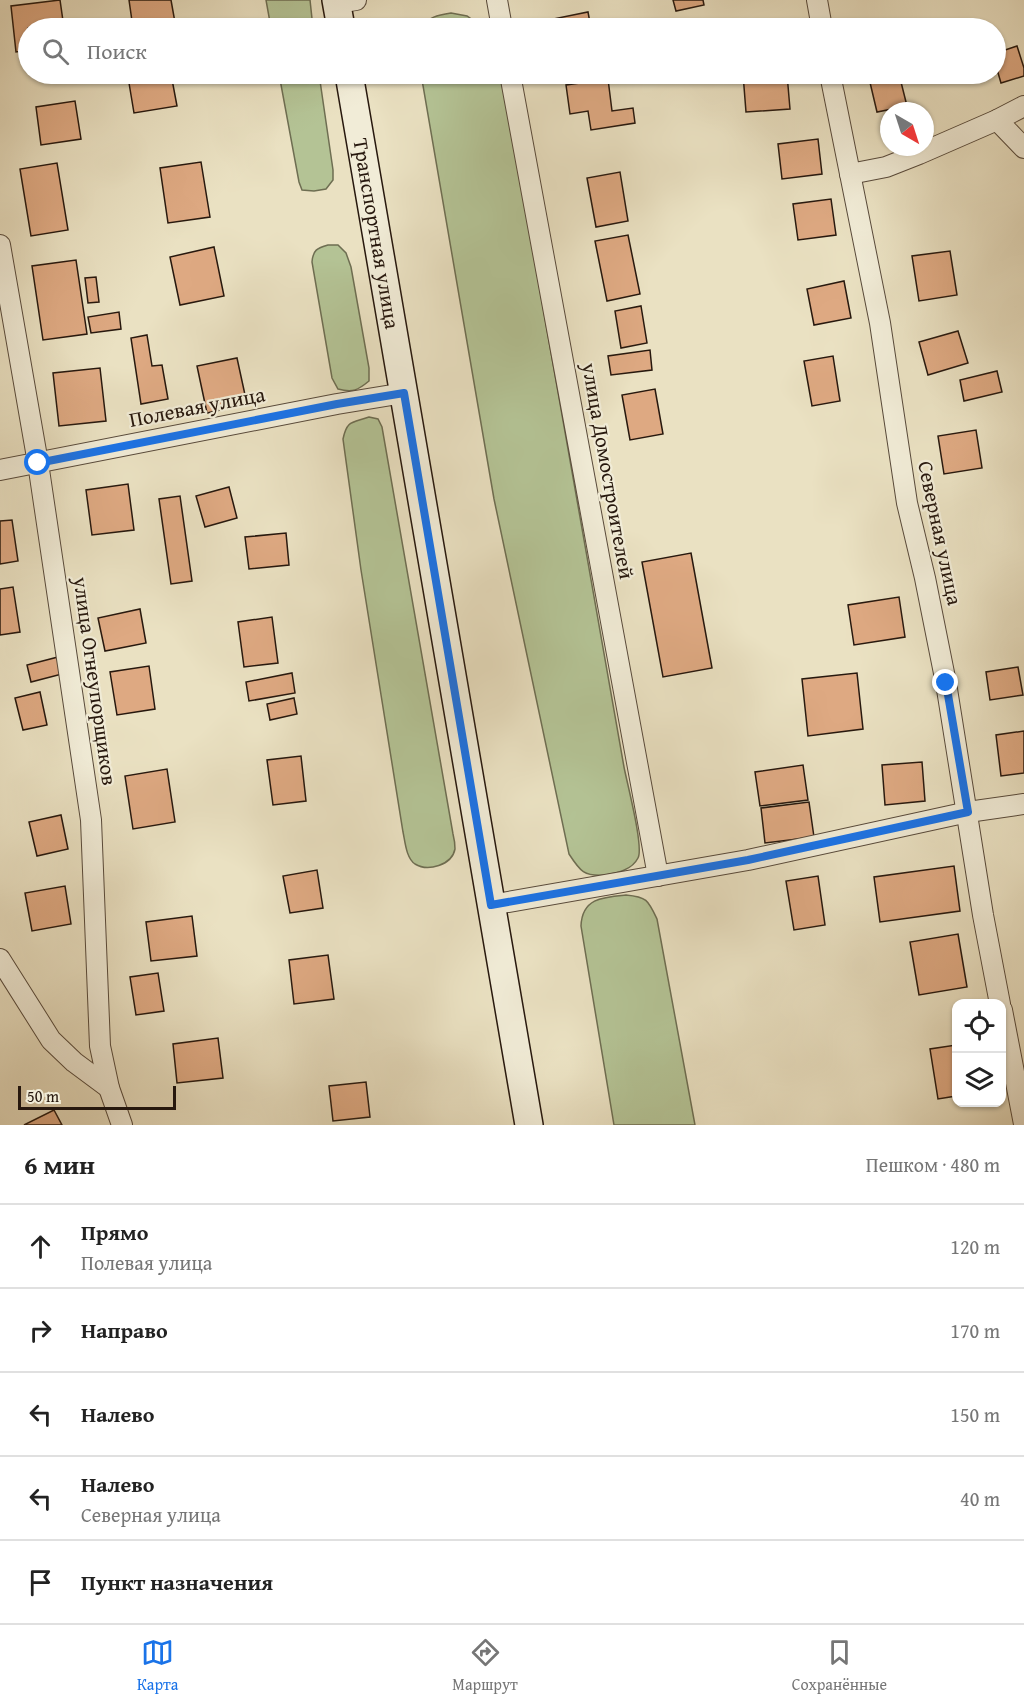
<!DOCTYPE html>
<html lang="ru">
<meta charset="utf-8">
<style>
:root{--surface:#fff;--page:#f2f2f2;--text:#222;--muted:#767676;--line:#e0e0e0;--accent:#1a73e8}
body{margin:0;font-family:"Gentium Book Plus",serif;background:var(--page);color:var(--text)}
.controls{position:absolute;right:18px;bottom:18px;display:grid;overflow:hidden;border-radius:12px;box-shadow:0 2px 4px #0004}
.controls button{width:54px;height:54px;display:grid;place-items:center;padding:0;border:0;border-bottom:2px solid var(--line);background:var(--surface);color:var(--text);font:30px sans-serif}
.compass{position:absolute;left:880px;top:102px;width:54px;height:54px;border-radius:50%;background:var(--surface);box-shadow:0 2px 4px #0004;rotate:141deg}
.scale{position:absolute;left:18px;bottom:15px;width:158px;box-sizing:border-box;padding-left:6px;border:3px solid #27180e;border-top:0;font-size:16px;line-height:21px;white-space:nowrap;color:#27180e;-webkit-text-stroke:4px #f1ecd7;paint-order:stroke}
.stop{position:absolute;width:18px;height:18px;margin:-14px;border:4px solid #1a73e8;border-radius:50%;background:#fff}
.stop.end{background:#1a73e8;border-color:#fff;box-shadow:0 2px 6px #0008}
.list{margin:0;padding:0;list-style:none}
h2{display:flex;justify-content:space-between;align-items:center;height:78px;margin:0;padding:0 24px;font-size:26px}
h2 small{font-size:20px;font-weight:400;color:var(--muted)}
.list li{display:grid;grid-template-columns:39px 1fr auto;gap:18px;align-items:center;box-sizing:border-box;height:84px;padding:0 24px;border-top:2px solid var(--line)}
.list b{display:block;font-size:22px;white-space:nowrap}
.list p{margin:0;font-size:20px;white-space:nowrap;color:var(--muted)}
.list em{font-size:20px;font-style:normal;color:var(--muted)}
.icon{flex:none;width:33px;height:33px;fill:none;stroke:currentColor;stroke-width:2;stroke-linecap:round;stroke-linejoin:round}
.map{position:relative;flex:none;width:1024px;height:1125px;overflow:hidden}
.search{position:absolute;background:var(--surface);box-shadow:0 2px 4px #0004;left:18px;right:18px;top:18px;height:66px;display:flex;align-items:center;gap:15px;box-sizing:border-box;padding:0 21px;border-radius:33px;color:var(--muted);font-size:22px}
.sheet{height:498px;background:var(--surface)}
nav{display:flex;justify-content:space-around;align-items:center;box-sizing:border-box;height:84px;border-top:2px solid var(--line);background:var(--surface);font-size:16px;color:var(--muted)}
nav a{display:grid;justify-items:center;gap:3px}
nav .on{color:var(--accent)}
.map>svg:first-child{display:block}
.green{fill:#b4c395;stroke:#6e6e52;stroke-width:1.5}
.building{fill:#dea982;stroke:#27180e;stroke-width:1.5}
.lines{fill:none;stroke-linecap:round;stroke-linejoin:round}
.minor-casing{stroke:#584a3b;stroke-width:22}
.secondary-casing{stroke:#27180e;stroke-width:30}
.minor{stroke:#f1ecd7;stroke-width:20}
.secondary{stroke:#f1ecd7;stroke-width:27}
.route{stroke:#1a73e8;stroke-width:8}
.labels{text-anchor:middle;stroke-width:4.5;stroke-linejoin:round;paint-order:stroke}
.street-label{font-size:21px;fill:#27180e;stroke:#f1ecd7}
</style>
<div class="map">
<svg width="1024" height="1125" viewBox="0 0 1024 1125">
<rect width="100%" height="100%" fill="#eae1c2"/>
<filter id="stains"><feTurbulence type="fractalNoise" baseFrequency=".00333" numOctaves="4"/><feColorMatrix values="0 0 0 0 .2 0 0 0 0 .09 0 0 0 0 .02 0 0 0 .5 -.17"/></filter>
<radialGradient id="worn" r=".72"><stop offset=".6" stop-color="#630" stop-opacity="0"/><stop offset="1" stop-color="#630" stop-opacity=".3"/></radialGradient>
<!-- green -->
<g class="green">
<polygon points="266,0 310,0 313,28 271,28"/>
<path d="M451,13l16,3 17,12h-63c6,-11 18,-13 30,-15z"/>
<polygon points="279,74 319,74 333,170 333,180 326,189 314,191 302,190 299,182"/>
<path d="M421,74h81l122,693c3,16 20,80 14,91 -6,12 -21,15 -32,17 -22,2 -26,-4 -37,-21l-75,-355z"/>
<path d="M328,245h10l8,8 5,14 18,101v13c-11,9 -16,12 -31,8l-6,-11 -20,-116c1,-12 5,-14 16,-17z"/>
<path d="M369,417l9,2 4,8 71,407c1,4 2,11 2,15 -3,16 -27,23 -40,15 -9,-6 -10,-23 -12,-32l-42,-262 -18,-131c4,-19 9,-16 26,-22z"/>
<path d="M626,895c21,2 22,5 31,24l38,206h-81l-33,-199c1,-28 22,-29 45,-31z"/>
</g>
<!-- building -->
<g class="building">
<polygon points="60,0 64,28 28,28 28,50 16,52 11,6"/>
<polygon points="129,0 171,0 176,28 133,28"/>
<polygon points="673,0 703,0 704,5 676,11"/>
<polygon points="588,12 591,28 554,28 553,19"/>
<polygon points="1017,46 1024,68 1024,76 1001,83 996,66 996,53"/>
<polygon points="148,74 171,74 177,106 134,113 128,77"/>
<polygon points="743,74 787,74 790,109 746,112"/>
<polygon points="868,74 899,74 907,106 877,112"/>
<polygon points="608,79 612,111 633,108 635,123 591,130 588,111 570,114 566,85"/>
<polygon points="75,101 81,139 41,145 36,107"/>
<polygon points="818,139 822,174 782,179 778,144"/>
<polygon points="201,162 210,217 168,223 160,168"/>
<polygon points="57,163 68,230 31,236 20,169"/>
<polygon points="620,172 628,221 596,227 587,178"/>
<polygon points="831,199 836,235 798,240 793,204"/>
<polygon points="628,235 640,294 607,301 595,241"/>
<polygon points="214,247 224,296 180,305 170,257"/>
<polygon points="950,251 957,295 919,301 912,256"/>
<polygon points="76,260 87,334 43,340 32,266"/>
<polygon points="96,277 99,302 88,303 85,278"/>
<polygon points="844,281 851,318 814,325 807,289"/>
<polygon points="641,306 647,343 621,348 615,311"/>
<polygon points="119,312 121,329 91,333 88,317"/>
<polygon points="958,331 968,363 928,375 919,342"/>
<polygon points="147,335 152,366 162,365 168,399 141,404 131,338"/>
<polygon points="650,350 652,370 611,375 608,356"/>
<polygon points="833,356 840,401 812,406 804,361"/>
<polygon points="237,358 247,404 207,413 197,366"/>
<polygon points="100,368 106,421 59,426 53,373"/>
<polygon points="997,371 1002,392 964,401 960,380"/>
<polygon points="655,389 663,434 630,440 622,395"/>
<polygon points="976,430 982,468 944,474 938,436"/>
<polygon points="128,484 134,530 92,535 86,490"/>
<polygon points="229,487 237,518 205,527 196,496"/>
<polygon points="180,496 192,581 171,584 159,499"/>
<polygon points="12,520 18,561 0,564 0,521"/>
<polygon points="286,533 289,565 249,569 245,537"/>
<polygon points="691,553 712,668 663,677 642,562"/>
<polygon points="13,587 20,632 0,635 0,589"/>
<polygon points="899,597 905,637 854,645 848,605"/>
<polygon points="140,609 146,643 105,651 98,618"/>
<polygon points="272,617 278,663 244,667 238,622"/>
<polygon points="58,657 62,674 31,682 27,665"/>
<polygon points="149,666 155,709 117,715 110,672"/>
<polygon points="1018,667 1023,695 990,700 986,672"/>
<polygon points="292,673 295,693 249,701 246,682"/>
<polygon points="857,673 863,729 808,736 802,679"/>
<polygon points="40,692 47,725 23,730 15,698"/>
<polygon points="294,698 297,714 270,720 267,704"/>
<polygon points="1024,731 1024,773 1001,776 996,735"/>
<polygon points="301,756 306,801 273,805 267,760"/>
<polygon points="922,762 925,801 885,805 882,765"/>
<polygon points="803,765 808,800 760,806 755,772"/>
<polygon points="167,769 175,822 133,829 125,776"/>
<polygon points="809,802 814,837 765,843 761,808"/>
<polygon points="61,815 68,849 37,856 29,822"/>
<polygon points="954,866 960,911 880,922 874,877"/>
<polygon points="317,870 323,908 290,913 283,876"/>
<polygon points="818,876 825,925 794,930 786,881"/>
<polygon points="65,886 71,924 32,931 25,893"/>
<polygon points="192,916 197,956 151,961 146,922"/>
<polygon points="958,934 967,987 919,995 910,942"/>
<polygon points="328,955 334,999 294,1004 289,960"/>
<polygon points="158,973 164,1011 136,1015 130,977"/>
<polygon points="218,1038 223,1078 177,1083 173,1044"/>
<polygon points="956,1045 956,1096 938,1099 930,1049"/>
<polygon points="366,1082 370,1117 333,1121 329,1086"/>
<polygon points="54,1110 62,1125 24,1125"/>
</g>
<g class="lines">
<!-- minor casing -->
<g class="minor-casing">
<g id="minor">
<polyline points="497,0 502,28"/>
<polyline points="817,0 822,28"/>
<polyline points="337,3 356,0"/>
<polyline points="510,74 658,876"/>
<polyline points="830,74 880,323 907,503 925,578 946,683 983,915 1000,1004"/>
<polyline points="997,120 1024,148"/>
<polyline points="850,174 886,167 919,154 997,120 1024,106"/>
<polyline points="0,245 38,463 91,820 100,1046 109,1088 122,1125"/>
<polyline points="0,470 337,404 404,393"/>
<polyline points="491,905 748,860 968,812 1024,804"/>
<polyline points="0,959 51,1040 74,1062 109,1088"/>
<polyline points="1002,1010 1024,1124"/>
</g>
</g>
<!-- secondary casing -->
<g class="secondary-casing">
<g id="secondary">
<polyline points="336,0 341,28"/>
<path id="s1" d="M349,74l180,1051"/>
</g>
</g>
<!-- minor -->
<use href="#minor" class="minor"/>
<!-- secondary -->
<use href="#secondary" class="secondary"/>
</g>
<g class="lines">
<!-- route -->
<polyline class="route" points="38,463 337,404 404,393 491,905 748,860 968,812 946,683"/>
</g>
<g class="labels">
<!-- street labels -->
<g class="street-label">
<text dy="7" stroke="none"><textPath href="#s1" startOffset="162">Транспортная улица</textPath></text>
<text transform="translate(197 407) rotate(-11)" y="7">Полевая улица</text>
<text transform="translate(608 471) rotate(80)" y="7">улица Домостроителей</text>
<text transform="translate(940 533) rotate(78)" y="7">Северная улица</text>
<text transform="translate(95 681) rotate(82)" y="7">улица Огнеупорщиков</text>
</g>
</g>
<rect width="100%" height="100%" filter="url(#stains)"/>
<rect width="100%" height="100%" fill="url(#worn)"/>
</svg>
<div class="controls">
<button><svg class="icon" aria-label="locate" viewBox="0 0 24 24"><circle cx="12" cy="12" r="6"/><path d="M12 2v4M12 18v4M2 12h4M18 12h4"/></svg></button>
<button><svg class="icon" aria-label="layers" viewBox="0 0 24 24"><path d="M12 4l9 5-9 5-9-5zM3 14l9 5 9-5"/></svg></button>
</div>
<svg class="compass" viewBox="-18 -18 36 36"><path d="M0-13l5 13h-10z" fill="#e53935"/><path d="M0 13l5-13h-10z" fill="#767676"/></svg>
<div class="scale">50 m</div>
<div class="stop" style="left:38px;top:463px"></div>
<div class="stop end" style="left:946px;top:683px"></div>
<div class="search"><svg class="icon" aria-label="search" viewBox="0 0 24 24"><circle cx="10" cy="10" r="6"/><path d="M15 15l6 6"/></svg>Поиск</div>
</div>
<section class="sheet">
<h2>6 мин<small>Пешком · 480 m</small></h2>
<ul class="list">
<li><svg class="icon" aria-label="ahead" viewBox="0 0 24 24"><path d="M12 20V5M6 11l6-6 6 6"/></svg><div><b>Прямо</b><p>Полевая улица</p></div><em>120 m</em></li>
<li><svg class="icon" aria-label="right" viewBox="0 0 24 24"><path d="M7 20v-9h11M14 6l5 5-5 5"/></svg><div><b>Направо</b></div><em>170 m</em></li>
<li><svg class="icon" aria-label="left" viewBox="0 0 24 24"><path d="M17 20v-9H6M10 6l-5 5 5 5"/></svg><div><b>Налево</b></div><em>150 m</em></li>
<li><svg class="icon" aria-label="left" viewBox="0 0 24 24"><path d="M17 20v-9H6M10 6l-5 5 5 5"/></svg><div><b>Налево</b><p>Северная улица</p></div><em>40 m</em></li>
<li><svg class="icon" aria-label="arrive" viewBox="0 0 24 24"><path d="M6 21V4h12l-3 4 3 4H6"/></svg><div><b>Пункт назначения</b></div></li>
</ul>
</section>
<nav>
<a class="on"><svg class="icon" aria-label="map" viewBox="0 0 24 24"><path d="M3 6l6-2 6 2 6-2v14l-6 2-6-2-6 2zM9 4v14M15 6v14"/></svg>Карта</a>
<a><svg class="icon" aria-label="directions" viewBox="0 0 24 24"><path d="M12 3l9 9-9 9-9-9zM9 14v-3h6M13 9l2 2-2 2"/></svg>Маршрут</a>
<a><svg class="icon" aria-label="saved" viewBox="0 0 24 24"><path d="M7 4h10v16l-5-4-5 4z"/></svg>Сохранённые</a>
</nav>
